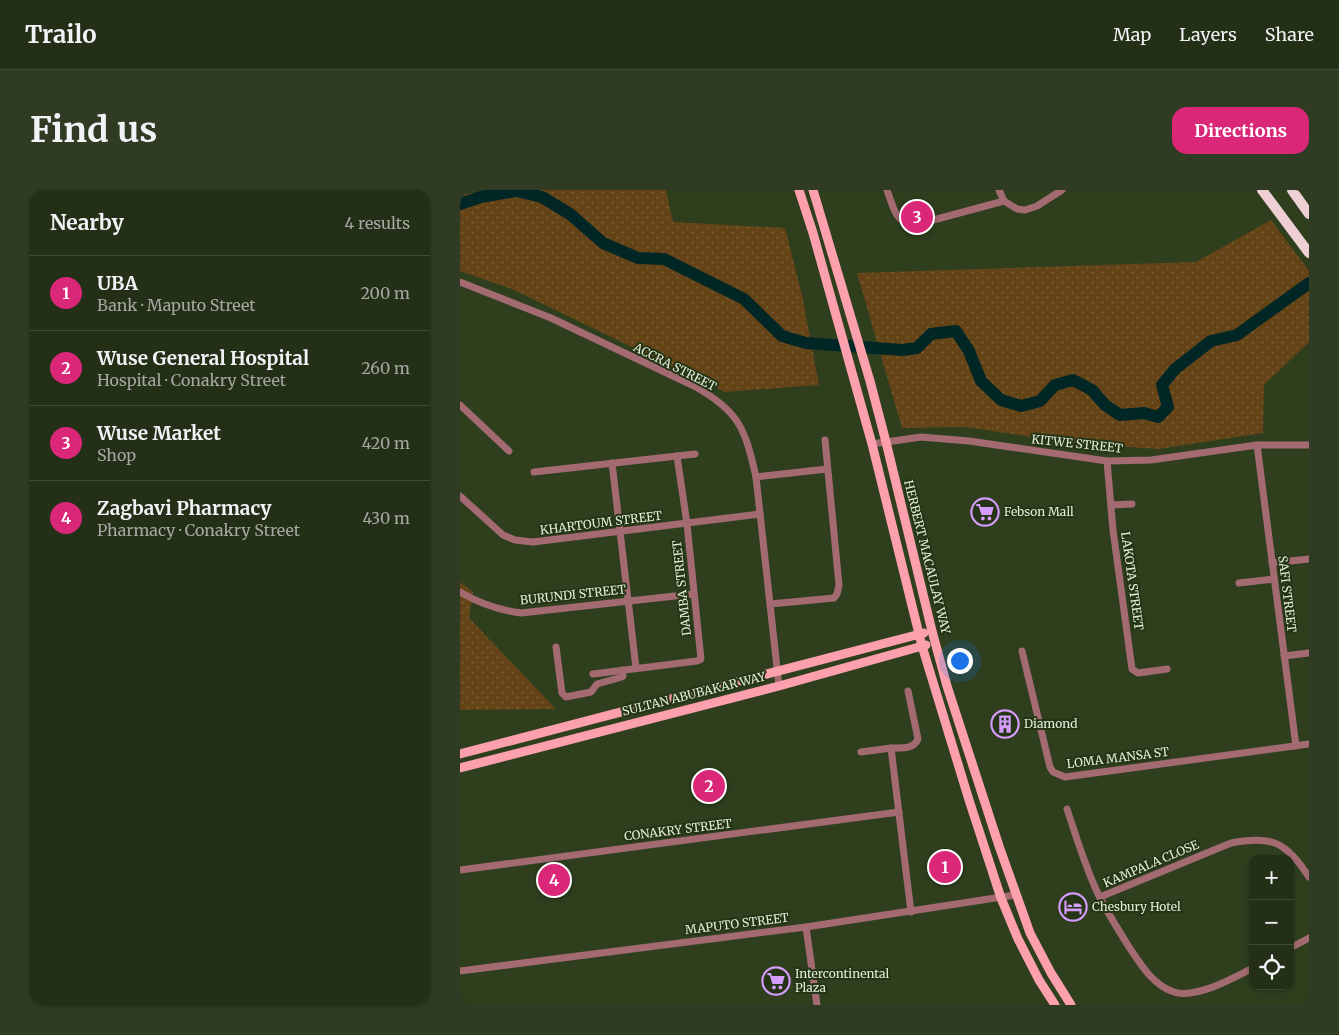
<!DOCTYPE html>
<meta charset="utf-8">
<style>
:root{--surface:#232f16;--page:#2f3b23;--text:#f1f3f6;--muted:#a3a9a1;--line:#404a35;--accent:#db2777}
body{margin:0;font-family:Merriweather,serif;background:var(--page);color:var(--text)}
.controls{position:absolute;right:15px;bottom:15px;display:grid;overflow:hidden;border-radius:10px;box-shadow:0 1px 4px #0004}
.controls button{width:45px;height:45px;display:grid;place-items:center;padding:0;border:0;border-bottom:1px solid var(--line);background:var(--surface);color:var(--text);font:25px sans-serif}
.you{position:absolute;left:499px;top:470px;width:18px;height:18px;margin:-12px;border:4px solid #fff;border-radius:50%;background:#1a73e8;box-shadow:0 0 0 8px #1a73e833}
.badge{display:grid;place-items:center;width:32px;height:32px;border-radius:50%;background:var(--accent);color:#fff;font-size:16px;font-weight:700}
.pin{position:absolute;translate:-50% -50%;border:2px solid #fff;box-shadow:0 1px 5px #0006}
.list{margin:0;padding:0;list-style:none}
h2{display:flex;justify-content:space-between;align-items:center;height:65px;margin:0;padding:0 20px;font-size:21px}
h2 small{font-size:16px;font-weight:400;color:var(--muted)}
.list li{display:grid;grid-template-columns:32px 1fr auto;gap:15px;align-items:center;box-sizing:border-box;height:75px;padding:0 20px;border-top:1px solid var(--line)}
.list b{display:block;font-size:19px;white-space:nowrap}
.list p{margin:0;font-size:16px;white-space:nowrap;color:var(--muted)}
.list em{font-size:16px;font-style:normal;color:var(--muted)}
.icon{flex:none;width:28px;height:28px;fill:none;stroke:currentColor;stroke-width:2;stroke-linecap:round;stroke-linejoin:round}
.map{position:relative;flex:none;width:849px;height:815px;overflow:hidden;border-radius:15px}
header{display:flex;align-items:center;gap:30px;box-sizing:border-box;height:70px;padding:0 25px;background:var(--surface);border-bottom:1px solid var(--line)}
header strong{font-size:24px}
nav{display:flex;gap:28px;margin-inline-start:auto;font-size:18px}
.intro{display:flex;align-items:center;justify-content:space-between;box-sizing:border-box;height:120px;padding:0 30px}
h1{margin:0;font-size:35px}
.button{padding:12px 22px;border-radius:15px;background:var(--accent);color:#fff;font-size:18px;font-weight:700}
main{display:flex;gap:30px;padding:0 30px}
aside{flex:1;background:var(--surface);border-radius:15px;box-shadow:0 1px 4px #0004}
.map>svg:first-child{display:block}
.green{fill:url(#green-dots)}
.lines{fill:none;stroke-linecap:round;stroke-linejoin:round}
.river{stroke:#002725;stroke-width:12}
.minor{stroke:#a36a72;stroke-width:7}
.major{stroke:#fda0ae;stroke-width:9}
.highway{stroke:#eed0d4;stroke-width:10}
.labels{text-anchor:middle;stroke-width:4;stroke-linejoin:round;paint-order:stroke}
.street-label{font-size:12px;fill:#e1ecd8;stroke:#253414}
.poi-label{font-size:12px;fill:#e1ecd8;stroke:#253414;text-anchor:start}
</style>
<header>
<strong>Trailo</strong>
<nav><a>Map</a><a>Layers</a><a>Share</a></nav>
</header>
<div class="intro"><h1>Find us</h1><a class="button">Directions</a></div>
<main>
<aside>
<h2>Nearby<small>4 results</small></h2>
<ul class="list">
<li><span class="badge">1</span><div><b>UBA</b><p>Bank · Maputo Street</p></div><em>200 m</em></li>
<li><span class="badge">2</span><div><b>Wuse General Hospital</b><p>Hospital · Conakry Street</p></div><em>260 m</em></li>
<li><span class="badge">3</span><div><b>Wuse Market</b><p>Shop</p></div><em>420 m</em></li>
<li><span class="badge">4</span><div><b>Zagbavi Pharmacy</b><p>Pharmacy · Conakry Street</p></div><em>430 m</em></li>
</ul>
</aside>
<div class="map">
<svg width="849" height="815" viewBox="0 0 849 815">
<defs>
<pattern id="green-dots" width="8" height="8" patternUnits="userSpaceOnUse" patternTransform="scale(1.25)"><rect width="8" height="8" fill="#644317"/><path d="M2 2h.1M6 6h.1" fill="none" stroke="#7a5e38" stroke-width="1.8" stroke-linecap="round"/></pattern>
</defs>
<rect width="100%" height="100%" fill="#2f3f1e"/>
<!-- green -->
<g class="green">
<polygon points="37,0 206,0 213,32 325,38 342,105 359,195 265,202 54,100 0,81 0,5"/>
<polygon points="811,30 849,81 849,152 804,195 803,243 698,259 613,253 505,237 442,238 397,83 736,72"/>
<polygon points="0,392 13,402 9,428 96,519 0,520"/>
</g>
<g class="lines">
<!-- river -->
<polyline class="river" points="0,14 21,7 56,1 82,7 110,24 143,53 178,68 204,69 284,109 322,146 346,153 442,160 457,158 471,144 496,141 509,161 521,191 541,210 561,216 580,211 595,195 613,190 632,200 645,215 660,225 684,223 698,227 708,217 702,195 715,179 751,151 777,145 849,93"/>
<!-- minor -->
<g class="minor">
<path d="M427,0c6,16 7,29 24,36l93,-25"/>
<polyline points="539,0 544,11 557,19 565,20 577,16 602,0"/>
<path d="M0,92l91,36 143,68c45,25 51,42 62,91l23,209"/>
<polyline points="0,215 49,261"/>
<polyline points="412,254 461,247 509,251 647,271 691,270 797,255 849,255"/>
<polyline points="797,255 836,556"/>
<polyline points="647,271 653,340 672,479 678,483 707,479"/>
<polyline points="152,273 176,478"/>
<polyline points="74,282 235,264"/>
<polyline points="296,287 367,279"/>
<polyline points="0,306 43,345 55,350 73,352 300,324"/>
<polyline points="651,315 672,314"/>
<polyline points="812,373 849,369"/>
<polyline points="779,393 814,389"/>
<path d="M0,402c20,12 38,18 61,21l172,-19"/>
<polyline points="310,414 374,408 377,404 379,395 365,250"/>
<polyline points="96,457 102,503 106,507 131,502 137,494 162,487 163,486 162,480"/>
<polyline points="562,461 590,577 593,582 605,587 849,554"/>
<polyline points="824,466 849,463"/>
<polyline points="133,484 237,471 241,469 227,334 217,266"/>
<path d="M431,558c10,0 22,2 27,-9l-10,-48"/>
<polyline points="401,562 431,558 451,722"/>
<path d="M607,619c10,30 19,61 33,89 9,17 19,33 29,49 12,18 24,38 45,45 22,7 60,-14 79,-24"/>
<polyline points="0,680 439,622"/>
<path d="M640,707l131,-54c41,-8 55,-1 78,34"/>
<polyline points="346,737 357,815"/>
<polyline points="830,758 849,748"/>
<polyline points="0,781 346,737 555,705"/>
</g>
<!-- major -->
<g class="major">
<polyline points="339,0 353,43 412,254 462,456 509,610 541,708 558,749 579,790 595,815"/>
<polyline points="353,0 410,191 426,252 472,441 487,496 539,656 570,743 591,783 611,815"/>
<polyline points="0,564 464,443"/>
<polyline points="0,578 319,496 466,455"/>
</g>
<!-- highway -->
<g class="highway">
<polyline points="802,0 849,63"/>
<polyline points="832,0 849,24"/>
</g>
</g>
<!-- icons -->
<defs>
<g id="supermarket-ring" transform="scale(1.4375)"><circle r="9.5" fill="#253414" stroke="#d49cfc" stroke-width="1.5"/><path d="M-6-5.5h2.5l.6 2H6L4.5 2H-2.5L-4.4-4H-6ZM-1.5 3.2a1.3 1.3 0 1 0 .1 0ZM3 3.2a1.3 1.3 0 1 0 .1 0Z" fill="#d49cfc"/></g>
<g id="building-ring" transform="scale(1.4375)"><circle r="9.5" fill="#253414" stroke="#d49cfc" stroke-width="1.5"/><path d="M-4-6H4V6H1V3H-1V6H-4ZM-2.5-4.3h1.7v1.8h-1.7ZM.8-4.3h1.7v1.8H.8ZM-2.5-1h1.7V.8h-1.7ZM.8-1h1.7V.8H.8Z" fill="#d49cfc"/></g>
<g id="hotel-ring" transform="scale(1.4375)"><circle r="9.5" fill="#253414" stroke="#d49cfc" stroke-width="1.5"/><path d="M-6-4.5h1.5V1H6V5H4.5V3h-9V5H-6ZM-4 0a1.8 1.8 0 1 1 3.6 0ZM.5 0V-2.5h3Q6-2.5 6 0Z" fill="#d49cfc"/></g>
</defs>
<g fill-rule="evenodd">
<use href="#supermarket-ring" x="525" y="322"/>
<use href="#building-ring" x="545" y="534"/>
<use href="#hotel-ring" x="613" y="717"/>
<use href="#supermarket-ring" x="316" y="791"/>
</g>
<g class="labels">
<!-- street labels -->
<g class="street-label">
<text transform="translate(215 177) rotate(27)" y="4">ACCRA STREET</text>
<text transform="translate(617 254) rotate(6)" y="4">KITWE STREET</text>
<text transform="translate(141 333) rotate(-7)" y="4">KHARTOUM STREET</text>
<text transform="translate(467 367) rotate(76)" y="4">HERBERT MACAULAY WAY</text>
<text transform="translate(672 391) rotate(82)" y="4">LAKOTA STREET</text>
<text transform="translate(222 398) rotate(-96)" y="4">DAMBA STREET</text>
<text transform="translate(827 404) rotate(83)" y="4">SAFI STREET</text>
<text transform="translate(113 405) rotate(-6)" y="4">BURUNDI STREET</text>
<text transform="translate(234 504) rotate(-14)" y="4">SULTAN ABUBAKAR WAY</text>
<text transform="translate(658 568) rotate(-7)" y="4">LOMA MANSA ST</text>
<text transform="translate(218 640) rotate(-7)" y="4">CONAKRY STREET</text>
<text transform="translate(691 674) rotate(-23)" y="4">KAMPALA CLOSE</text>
<text transform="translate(277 734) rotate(-7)" y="4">MAPUTO STREET</text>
</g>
<!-- poi labels -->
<g class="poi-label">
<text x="544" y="326">Febson Mall</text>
<text x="564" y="538">Diamond</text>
<text x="632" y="721">Chesbury Hotel</text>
<text x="335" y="788">Intercontinental<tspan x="335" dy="14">Plaza</tspan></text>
</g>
</g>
</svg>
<div class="controls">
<button>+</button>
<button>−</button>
<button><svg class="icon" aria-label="locate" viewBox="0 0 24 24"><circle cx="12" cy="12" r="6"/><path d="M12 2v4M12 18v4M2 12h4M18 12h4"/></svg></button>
</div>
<div class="you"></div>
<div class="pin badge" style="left:485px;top:677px">1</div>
<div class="pin badge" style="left:249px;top:596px">2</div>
<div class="pin badge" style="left:457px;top:27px">3</div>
<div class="pin badge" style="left:94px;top:690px">4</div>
</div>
</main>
